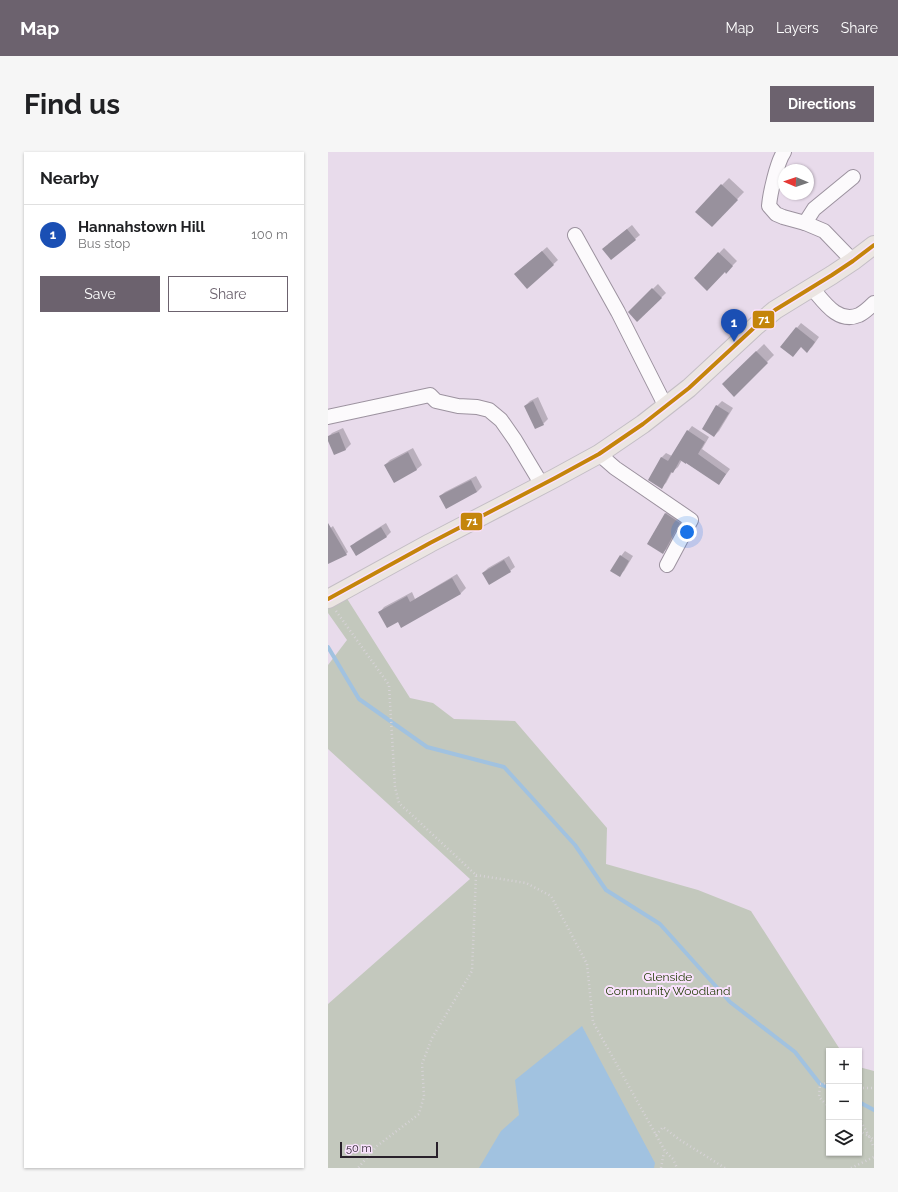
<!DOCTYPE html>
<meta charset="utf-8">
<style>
:root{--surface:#fff;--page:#f6f6f6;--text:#202124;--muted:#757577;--line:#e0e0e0;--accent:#6c626e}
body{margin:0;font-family:Raleway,sans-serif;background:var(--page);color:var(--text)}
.controls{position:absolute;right:12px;bottom:12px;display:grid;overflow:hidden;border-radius:0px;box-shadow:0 1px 3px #0004}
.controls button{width:36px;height:36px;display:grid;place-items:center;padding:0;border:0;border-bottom:1px solid var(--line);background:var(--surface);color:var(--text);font:20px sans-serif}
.compass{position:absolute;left:450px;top:12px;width:36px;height:36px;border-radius:50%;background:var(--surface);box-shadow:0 1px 3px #0004;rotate:272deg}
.scale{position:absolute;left:12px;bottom:10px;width:98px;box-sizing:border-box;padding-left:4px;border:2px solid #29212b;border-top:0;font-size:11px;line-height:14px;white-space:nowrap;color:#29212b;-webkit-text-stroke:3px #fae2fe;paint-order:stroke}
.you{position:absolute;left:359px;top:380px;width:14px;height:14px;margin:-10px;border:3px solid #fff;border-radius:50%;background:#1a73e8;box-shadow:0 0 0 6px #1a73e833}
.badge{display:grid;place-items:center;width:26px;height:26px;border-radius:50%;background:var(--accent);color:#fff;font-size:13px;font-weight:700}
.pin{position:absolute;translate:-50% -33px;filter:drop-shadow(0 1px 2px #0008)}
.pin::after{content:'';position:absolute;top:21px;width:14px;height:12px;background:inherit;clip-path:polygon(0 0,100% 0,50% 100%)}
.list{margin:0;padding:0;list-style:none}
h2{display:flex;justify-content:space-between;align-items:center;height:52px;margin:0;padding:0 16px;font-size:17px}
h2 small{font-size:13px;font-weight:400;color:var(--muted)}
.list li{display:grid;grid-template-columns:26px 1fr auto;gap:12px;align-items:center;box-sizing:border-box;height:60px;padding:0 16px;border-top:1px solid var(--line)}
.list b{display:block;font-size:15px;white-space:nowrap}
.list p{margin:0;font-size:13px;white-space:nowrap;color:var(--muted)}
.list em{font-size:13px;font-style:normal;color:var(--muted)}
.actions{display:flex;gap:8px;padding:12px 16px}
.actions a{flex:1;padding:9px 0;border:1px solid var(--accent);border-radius:0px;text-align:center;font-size:14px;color:var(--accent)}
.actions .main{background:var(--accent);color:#fff}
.icon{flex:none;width:22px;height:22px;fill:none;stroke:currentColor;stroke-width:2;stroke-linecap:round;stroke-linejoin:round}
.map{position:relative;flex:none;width:546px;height:1016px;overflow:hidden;border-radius:0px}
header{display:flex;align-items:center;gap:24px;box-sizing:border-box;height:56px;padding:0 20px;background:var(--accent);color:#fff}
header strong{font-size:19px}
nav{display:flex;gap:22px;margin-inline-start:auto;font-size:14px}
.intro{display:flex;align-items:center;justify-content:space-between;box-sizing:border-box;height:96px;padding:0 24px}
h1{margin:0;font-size:28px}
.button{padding:10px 18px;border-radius:0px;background:var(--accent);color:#fff;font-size:14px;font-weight:700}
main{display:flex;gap:24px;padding:0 24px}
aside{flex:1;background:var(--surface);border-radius:0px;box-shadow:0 1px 3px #0004}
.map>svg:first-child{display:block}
.green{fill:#c3c8bd}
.water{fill:#a1c2e0}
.shadow{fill:#0003}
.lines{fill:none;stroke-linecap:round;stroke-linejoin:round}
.stream{stroke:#a1c2e0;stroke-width:4}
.building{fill:#98919d}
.minor-casing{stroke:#9c929f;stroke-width:16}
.major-casing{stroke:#c4bec5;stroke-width:20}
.path{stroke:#d7d3d7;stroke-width:2.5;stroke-dasharray:1 3;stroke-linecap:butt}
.minor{stroke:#fcfafc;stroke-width:14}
.major{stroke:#ebe5e2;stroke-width:18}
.bus-1-casing{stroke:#fae2fe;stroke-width:7}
.bus-1{stroke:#c4850b;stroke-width:4}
.labels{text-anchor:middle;stroke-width:4;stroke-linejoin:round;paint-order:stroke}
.park-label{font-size:12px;fill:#1f3a02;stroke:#fae2fe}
.line-badge{stroke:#fae2fe;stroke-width:1.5}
.badge-label{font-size:11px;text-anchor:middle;font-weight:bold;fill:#fff}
</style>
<header>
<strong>Map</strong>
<nav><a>Map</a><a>Layers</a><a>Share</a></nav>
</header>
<div class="intro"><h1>Find us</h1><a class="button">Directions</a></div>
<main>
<aside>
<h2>Nearby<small></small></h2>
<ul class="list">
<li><span class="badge" style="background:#1a4fb4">1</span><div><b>Hannahstown Hill</b><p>Bus stop</p></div><em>100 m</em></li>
</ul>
<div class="actions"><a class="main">Save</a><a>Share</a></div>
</aside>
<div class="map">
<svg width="546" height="1016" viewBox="0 0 546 1016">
<rect width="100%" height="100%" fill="#e8dbeb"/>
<!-- green -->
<polygon class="green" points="18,445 82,546 105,551 126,567 187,569 279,676 278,712 370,738 423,759 513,899 501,899 501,1001 531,1001 531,915 546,919 546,1016 0,1016 0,852 142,727 0,597 0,513 19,488 0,461 0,457"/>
<!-- water -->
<polygon class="water" points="254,874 327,1011 326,1016 151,1016 173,979 191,963 187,928"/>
<!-- shadow -->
<g class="shadow">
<polygon points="401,26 416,40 391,66 394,33"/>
<polygon points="304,73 312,83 307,87 280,92"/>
<polygon points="219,95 230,108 199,136 192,118"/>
<polygon points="396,96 409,109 398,120 397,119 367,126"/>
<polygon points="330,132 338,141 309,169 301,160"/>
<polygon points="473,171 491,185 484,195 479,199 473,194 453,195"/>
<polygon points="436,192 446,203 406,243 395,232"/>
<polygon points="210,245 220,267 215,272 197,254 202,249"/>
<polygon points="394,249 405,256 391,279 386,284 375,277 389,254"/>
<polygon points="364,274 381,285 374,297 402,317 391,332 354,308 350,315 344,320 338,331 333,335 333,306 338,301 344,304 360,279"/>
<polygon points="15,276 23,292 18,297 7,302 0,285 4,281"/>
<polygon points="85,296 94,313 89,317 66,330 57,313 62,308"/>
<polygon points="148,324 154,335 149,340 112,344 117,340"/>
<polygon points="343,357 356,366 340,396 335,400 320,391 338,361"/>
<polygon points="58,371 63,380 59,384 23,395 28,390"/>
<polygon points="5,374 20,400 18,402 0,397 0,378"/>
<polygon points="297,399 305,404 296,419 291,423 293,404"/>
<polygon points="181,404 187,415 182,419 155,421 160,416"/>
<polygon points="129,422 138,436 133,441 74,474 70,469 52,460 56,455 84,440 87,447"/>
</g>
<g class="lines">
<!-- stream -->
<g class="stream">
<polyline points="0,495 31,547 99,595 176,615 247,693 278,738 332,772 402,850 467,900 492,932 501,936"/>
<polyline points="531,950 546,958"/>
</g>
</g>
<!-- building -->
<g class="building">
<polygon points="393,32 410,48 384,75 367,60"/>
<polygon points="299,77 308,88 283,108 274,97"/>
<polygon points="214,99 226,113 199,137 186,122"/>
<polygon points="390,100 405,114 398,122 397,120 379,139 366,126"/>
<polygon points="324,136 334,146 309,170 300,160"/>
<polygon points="468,175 487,190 479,201 473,195 465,205 452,195"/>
<polygon points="428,199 440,211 406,245 394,232"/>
<polygon points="205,249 216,273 207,277 196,254"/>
<polygon points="388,253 401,261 386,285 374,277"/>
<polygon points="359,278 377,290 370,302 398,322 391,333 358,311 358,312 352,308 345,321 343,320 334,337 320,328 333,305 340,309"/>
<polygon points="11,280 18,298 6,303 0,289 0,284"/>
<polygon points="80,300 89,318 66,331 56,313"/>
<polygon points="143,328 149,340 118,357 111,344"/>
<polygon points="337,361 352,371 335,402 319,392"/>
<polygon points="0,371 19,403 0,412"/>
<polygon points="53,375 59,385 28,404 22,394"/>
<polygon points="292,403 301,409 292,425 282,419"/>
<polygon points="176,408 183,420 161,433 154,421"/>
<polygon points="124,426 133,442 73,476 70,470 59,476 50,460 79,444 82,450"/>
</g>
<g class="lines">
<!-- minor casing -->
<g class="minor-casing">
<g id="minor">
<path d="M456,0c-7,10 -14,42 -15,54l7,8 7,3 22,6 19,8 29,30"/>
<polyline points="477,71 486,57 525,25"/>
<polyline points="247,83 290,160 338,255"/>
<path d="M484,136c12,14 26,36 47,27 6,-3 11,-8 15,-12"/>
<polyline points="0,265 102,243 108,249 130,254 149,255 161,258 173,268 187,288 214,333"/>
<polyline points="271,302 287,316 363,368 339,413"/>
</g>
</g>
<!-- major casing -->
<g class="major-casing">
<polyline id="major" points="0,447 102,391 227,326 271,302 315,272 361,236 429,173 447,158 504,123 525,109 546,93"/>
</g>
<!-- path -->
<g class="path">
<polyline points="8,459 61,533 67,635 71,651 148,723 144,819 104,886 94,912 96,944 91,962 49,994 30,1016"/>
<polyline points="148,723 198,731 223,744 259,812 265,870 337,999 345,1007 349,1016"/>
<polyline points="501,931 492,932 491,945 501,955"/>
<polyline points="531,936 546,936"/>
<polyline points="531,966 541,984 546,988"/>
<polyline points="531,979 541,984 546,996"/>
<polyline points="328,983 335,975 352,988 397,1016"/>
<polyline points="333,1016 336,1000"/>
<polyline points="523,1016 546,1005"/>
</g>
<!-- minor -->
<use href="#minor" class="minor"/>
<!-- major -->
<use href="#major" class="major"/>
<!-- bus-1 casing -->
<g class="bus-1-casing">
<polyline id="bus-1" points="0,447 102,391 227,326 271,302 315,272 361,236 429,173 447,158 504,123 525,109 546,93"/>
</g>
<!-- bus-1 -->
<use href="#bus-1" class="bus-1"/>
</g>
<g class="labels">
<!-- park labels -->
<g class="park-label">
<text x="340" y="829">Glenside<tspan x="340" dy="14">Community Woodland</tspan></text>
</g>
</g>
<g class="line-badge">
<rect x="424" y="158" width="23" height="19" rx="4" fill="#c4850b"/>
<rect x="132" y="360" width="23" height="19" rx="4" fill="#c4850b"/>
</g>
<g class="badge-label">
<text x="436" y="171">71</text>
<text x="144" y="373">71</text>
</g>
</svg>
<div class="controls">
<button>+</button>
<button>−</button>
<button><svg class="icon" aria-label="layers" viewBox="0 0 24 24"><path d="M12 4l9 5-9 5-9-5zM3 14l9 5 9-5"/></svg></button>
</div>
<svg class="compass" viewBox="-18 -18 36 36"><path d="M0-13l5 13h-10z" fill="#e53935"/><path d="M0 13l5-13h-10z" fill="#757577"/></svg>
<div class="scale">50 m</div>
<div class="you"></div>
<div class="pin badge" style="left:406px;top:190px;background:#1a4fb4">1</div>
</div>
</main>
